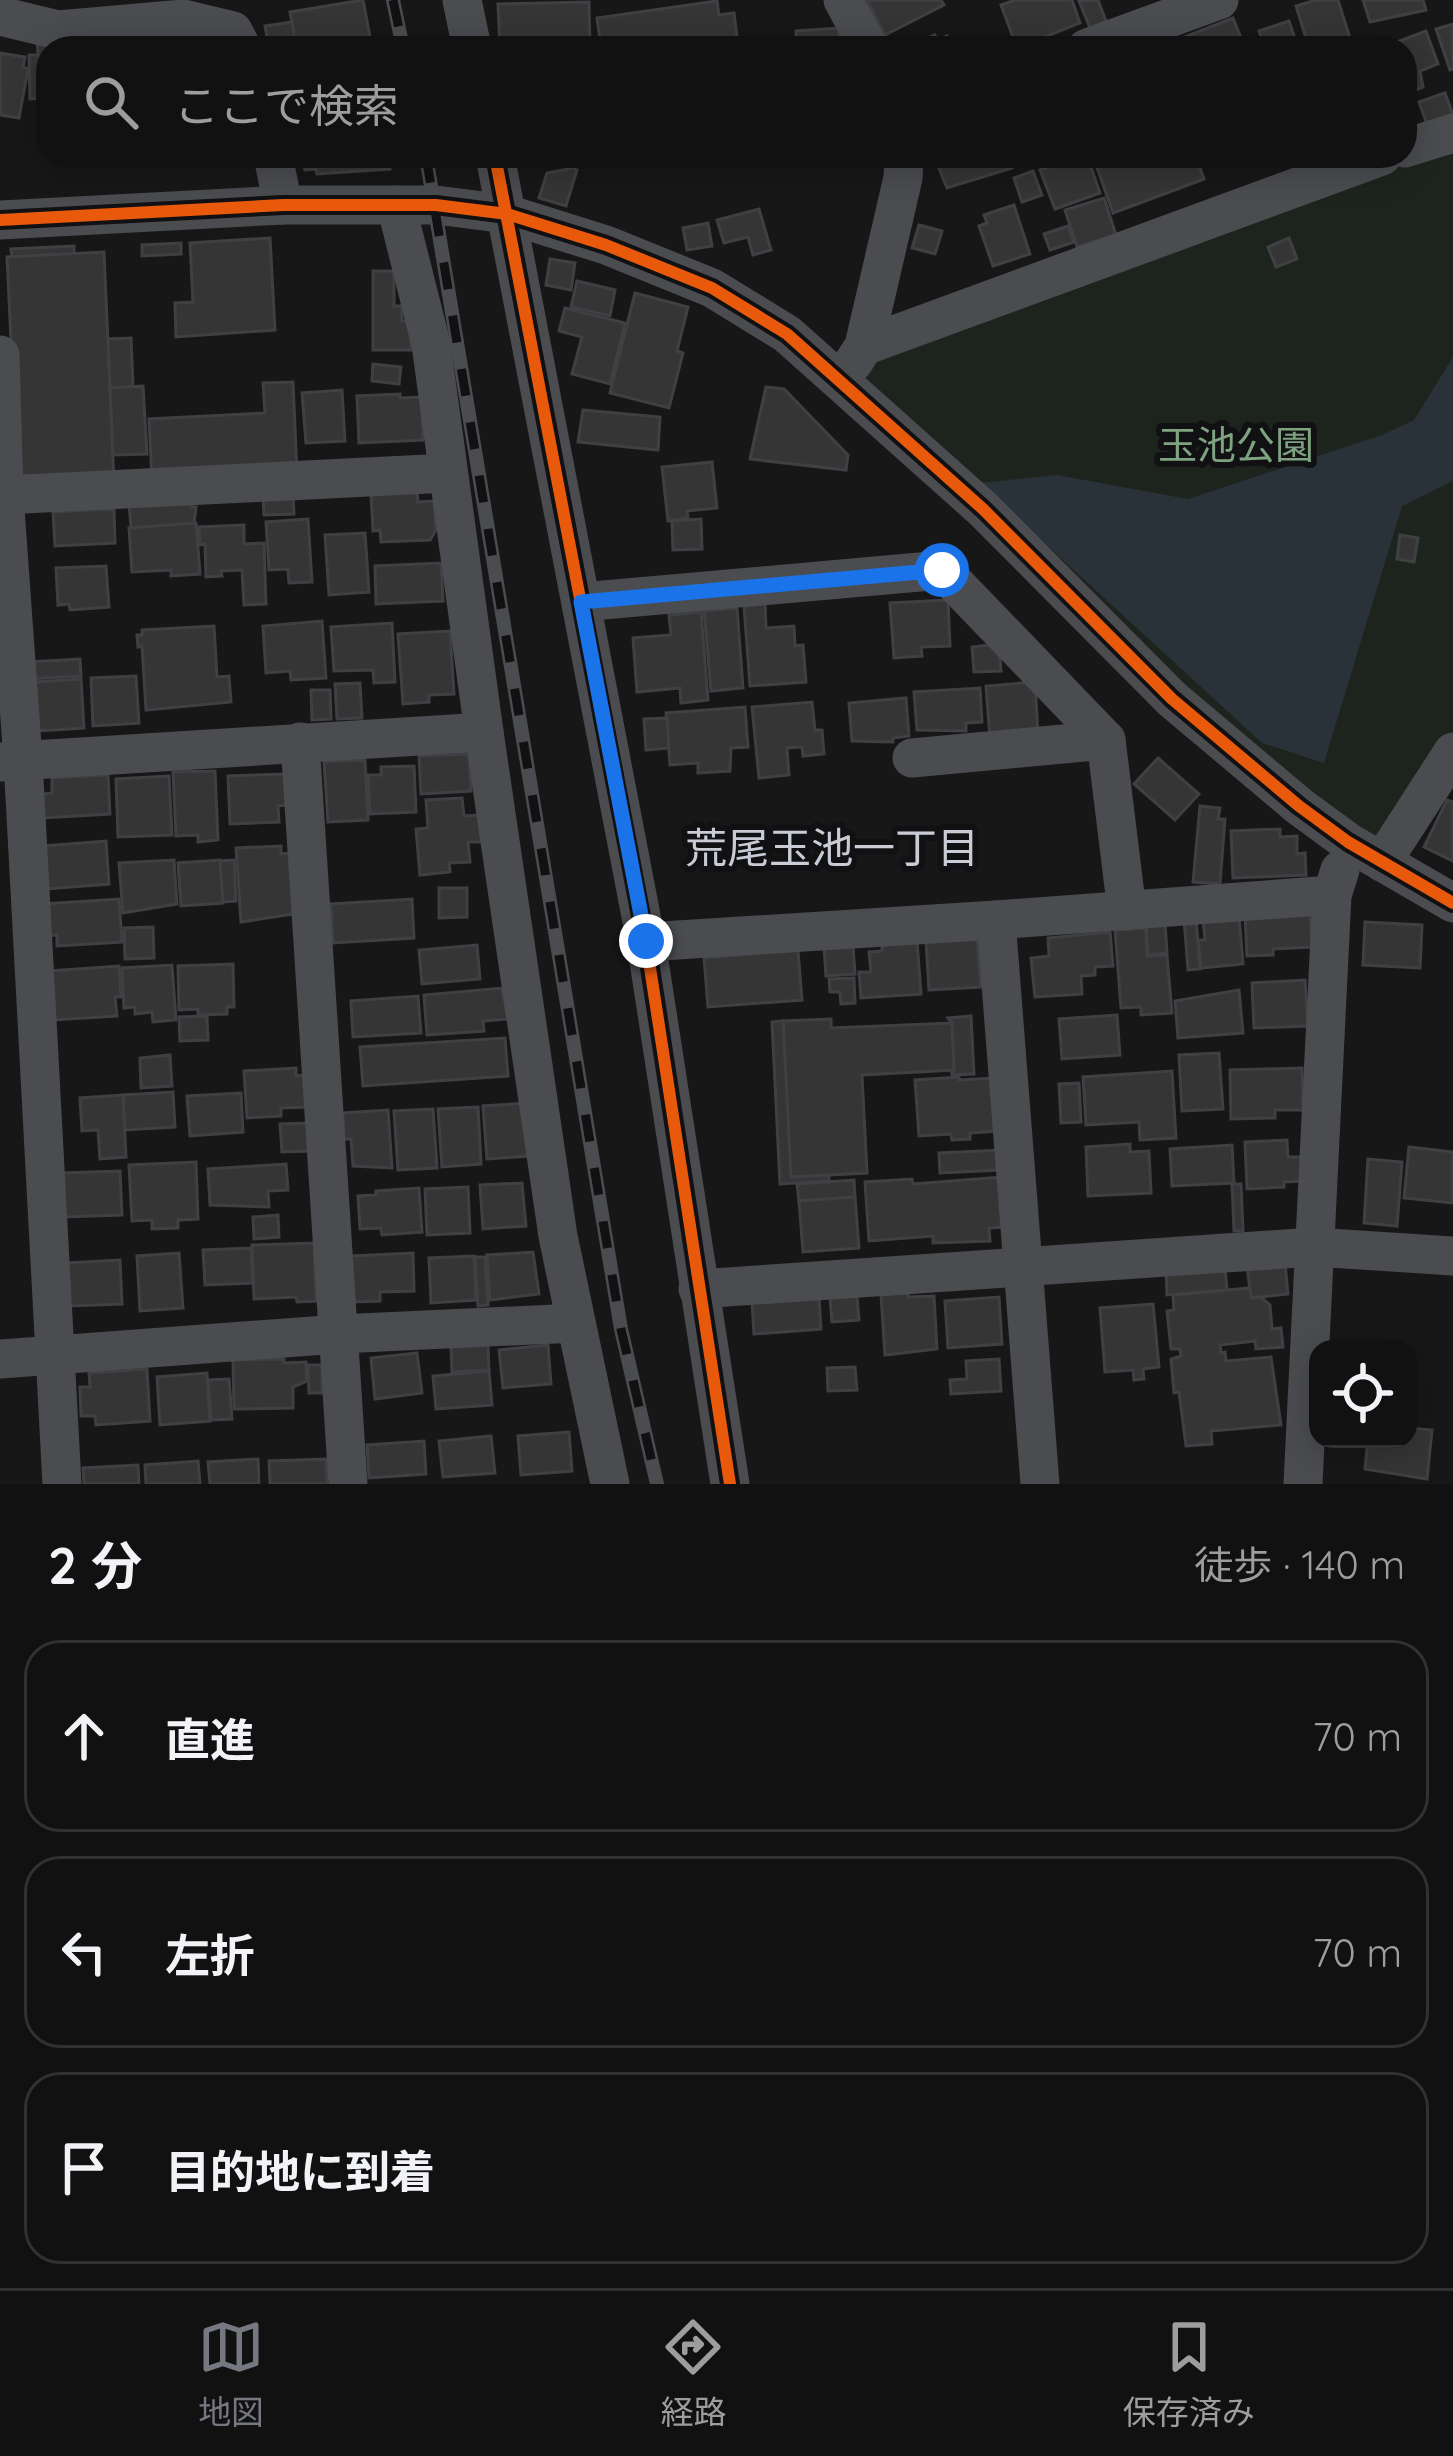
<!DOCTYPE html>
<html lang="ja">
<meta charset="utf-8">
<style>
:root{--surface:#111;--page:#1a1a1a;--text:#f1f3f6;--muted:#9c9d9f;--line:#303131;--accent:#757880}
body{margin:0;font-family:Quicksand,"Noto Sans JP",sans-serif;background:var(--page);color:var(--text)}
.controls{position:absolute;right:36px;bottom:36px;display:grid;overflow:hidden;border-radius:24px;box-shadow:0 6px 30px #0003}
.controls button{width:108px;height:108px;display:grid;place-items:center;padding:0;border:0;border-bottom:3px solid var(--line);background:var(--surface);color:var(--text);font:60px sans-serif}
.stop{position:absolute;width:36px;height:36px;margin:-27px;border:9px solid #1a73e8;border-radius:50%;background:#fff}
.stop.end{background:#1a73e8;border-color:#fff;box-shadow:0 3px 12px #0008}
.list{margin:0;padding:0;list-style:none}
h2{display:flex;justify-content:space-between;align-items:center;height:156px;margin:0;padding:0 48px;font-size:51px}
h2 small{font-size:39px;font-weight:400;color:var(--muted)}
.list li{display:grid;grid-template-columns:78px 1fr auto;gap:36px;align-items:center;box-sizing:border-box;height:192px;margin:0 24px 24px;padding:0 24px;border:3px solid var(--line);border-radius:36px}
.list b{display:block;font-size:45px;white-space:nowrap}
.list em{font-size:39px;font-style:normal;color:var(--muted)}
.icon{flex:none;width:66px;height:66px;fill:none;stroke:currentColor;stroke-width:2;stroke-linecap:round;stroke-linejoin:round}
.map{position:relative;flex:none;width:1453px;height:1484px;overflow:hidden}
.search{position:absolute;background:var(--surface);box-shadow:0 6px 30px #0003;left:36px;right:36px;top:36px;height:132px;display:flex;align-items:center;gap:30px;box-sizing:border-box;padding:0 42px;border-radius:36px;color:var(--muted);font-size:45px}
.sheet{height:804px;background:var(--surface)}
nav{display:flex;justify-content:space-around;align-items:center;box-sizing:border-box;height:168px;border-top:3px solid var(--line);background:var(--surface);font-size:33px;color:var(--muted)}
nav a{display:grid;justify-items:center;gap:6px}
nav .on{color:var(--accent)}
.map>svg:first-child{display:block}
.green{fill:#1d241e}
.water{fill:#2a3239}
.building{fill:#353536;stroke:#3f4043;stroke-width:3}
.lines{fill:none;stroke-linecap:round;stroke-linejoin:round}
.minor{stroke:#4b4c50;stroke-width:39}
.rail-casing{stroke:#4b4c4f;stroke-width:14}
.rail{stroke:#111113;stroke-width:9;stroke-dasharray:27;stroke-linecap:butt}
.cycleway-casing{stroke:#111113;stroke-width:20}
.cycleway{stroke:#e8590c;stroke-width:12}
.route{stroke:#1a73e8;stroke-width:15}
.labels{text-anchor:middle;stroke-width:12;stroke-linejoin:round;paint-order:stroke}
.park-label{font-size:39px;fill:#7fa381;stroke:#111113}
.neighbourhood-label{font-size:42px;fill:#c9ccd4;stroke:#111113}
</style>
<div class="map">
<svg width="1453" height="1484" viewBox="0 0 1453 1484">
<rect width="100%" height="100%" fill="#171717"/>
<!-- green -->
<polygon class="green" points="1453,140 1453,734 1379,850 1178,691 853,377 869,353"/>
<!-- water -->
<polygon class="water" points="1453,357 1453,481 1402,506 1324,763 1262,743 979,483 1057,475 1188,499 1382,435 1414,420"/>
<!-- building -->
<g class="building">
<polygon points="363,0 371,42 355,45 356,48 296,48 290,12"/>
<polygon points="867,0 941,0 944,5 885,35"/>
<polygon points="1015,0 1072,0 1080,23 1042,38 1043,42 1017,48 1001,5"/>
<polygon points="1098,0 1106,21 1090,28 1079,1"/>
<polygon points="1316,0 1338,0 1350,38 1308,45 1296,6"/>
<polygon points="1363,0 1423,0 1426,10 1370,22"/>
<polygon points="717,1 719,15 734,13 737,37 721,39 722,48 601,48 597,18"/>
<polygon points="589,2 590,48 500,48 498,4"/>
<polygon points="1233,18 1245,48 1168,48 1167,44"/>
<polygon points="1289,21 1298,48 1265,48 1259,31"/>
<polygon points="292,22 296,48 269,48 265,26"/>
<polygon points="1453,24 1453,69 1450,70 1436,29"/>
<polygon points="839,28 839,41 853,41 853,48 797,48 796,31"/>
<polygon points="1426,31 1438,64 1420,71 1423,87 1405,94 1405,48 1381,48"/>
<polygon points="935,35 937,40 947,36 951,48 901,48"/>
<polygon points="37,39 75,48 48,48 48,98 30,99 29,55 38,55"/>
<polygon points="0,53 25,57 23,67 28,69 19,118 0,115"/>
<polygon points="1445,93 1453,115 1428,127 1419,102"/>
<polygon points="301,156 389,156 390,169 317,174 316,169 305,170"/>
<polygon points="934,156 1007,156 1012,168 947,188"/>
<polygon points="1078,156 1087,156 1100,193 1055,209 1040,170"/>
<polygon points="1093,156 1196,156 1204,179 1113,213"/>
<polygon points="573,168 577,170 566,206 539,198 547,173"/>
<polygon points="1033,171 1042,195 1022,202 1014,178"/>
<polygon points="1104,198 1116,235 1077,247 1065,210"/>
<polygon points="1014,205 1030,254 993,266 979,226 987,223 984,215"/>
<polygon points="759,209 771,250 753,255 748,237 724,243 717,220"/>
<polygon points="708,223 712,246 687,250 683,228"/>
<polygon points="919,225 942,231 935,254 912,248"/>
<polygon points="1068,226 1074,242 1050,250 1044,234"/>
<polygon points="270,238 275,330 176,337 175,303 193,302 190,243"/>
<polygon points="1289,238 1297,259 1276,267 1268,247"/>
<polygon points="181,243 181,254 142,256 142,245"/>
<polygon points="74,246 74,254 12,257 11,249"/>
<polygon points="104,252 114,482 18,487 7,257"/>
<polygon points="550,259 575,263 571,290 546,285"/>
<polygon points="373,271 394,271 394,306 402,306 402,321 411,321 411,350 373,350"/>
<polygon points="577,281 615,290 610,316 571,307"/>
<polygon points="635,293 688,307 677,351 683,353 669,408 610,393"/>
<polygon points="565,308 625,323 610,384 572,374 582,337 559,331"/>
<polygon points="131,338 133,387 110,388 108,339"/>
<polygon points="373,364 401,367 399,384 372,381"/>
<polygon points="293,382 297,473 152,480 149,419 265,413 263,383"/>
<polygon points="143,386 147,454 113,455 110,388"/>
<polygon points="766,387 784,389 848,455 846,470 750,459"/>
<polygon points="342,390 345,441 306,443 302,393"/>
<polygon points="400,394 400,398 421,397 423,440 359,443 357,396"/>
<polygon points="583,410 660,417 658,450 578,442"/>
<polygon points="712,462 717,508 687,511 688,518 668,521 662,467"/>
<polygon points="417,491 418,502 434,501 436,530 430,540 381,542 380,530 373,531 371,494"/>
<polygon points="293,496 294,514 264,515 263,498"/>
<polygon points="191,499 192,507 196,507 194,523 131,528 129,503"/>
<polygon points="114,509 115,543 55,546 53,512"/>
<polygon points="308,519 312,582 289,583 288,569 269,570 266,522"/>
<polygon points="701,519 702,549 673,550 672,521"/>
<polygon points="196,523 200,574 171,576 171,570 132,572 129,528"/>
<polygon points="244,525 244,544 264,543 266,604 244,605 242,570 221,571 222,576 206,577 205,544 200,545 199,527"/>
<polygon points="365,533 369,592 329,595 325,535"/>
<polygon points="1400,535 1418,538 1414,562 1397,559"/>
<polygon points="441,563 443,601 376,604 375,566"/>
<polygon points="106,566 109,607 70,610 69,604 58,605 56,568"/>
<polygon points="948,600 950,646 921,647 922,656 894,658 890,603"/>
<polygon points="765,604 766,628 794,626 795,646 803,645 806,682 750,686 744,606"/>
<polygon points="737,608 743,688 711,691 704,611"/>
<polygon points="701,612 708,700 681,703 680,688 637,692 633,638 671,635 669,615"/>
<polygon points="322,621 326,678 291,680 290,671 266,673 263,626"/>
<polygon points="392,623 395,682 374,683 373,670 334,671 331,627"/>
<polygon points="214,626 217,677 229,676 231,702 146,710 142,646 138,647 137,635 142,635 142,630"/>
<polygon points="450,631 454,694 429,695 429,702 403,704 398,634"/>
<polygon points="999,644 1001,671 974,672 972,647"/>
<polygon points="80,659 81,676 30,679 29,662"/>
<polygon points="136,676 139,723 93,726 91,678"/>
<polygon points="81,679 84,728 38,731 35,682"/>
<polygon points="1035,682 1038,735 990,738 986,686"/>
<polygon points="360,683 362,718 337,719 335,684"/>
<polygon points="980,688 982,722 966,723 966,731 917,730 914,692"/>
<polygon points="311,690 330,690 331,719 312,720"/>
<polygon points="906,698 909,736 893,738 893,742 852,741 849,703"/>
<polygon points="812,702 815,730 822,730 824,754 803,756 802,747 787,748 789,775 759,778 752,707"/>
<polygon points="745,707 748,747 731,748 730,771 698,773 698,763 670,765 666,713"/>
<polygon points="667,718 669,748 646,750 644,719"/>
<polygon points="469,754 471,791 421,794 419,756"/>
<polygon points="1158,758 1199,794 1175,820 1134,784"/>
<polygon points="365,760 368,820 328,822 324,762"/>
<polygon points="414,766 416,812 370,814 368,775 381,775 381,767"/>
<polygon points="215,771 218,840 198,842 198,835 176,836 173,772"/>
<polygon points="285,774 287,805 278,806 279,822 230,824 228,776"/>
<polygon points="108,775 110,814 43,818 42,794 52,793 52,778"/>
<polygon points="169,776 172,835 118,837 116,779"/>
<polygon points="462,798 464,816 479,815 482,842 468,842 470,862 449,863 450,872 420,875 416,829 428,828 426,800"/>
<polygon points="1447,800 1453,802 1453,861 1424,847"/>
<polygon points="1200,806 1220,808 1218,819 1225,819 1220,884 1193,882"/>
<polygon points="1280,829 1280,837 1297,836 1297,854 1305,853 1306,875 1233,878 1231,831"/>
<polygon points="106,841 109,884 47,889 44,846"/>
<polygon points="281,846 281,854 290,853 293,914 241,922 236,848"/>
<polygon points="174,860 177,904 123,913 119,863"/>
<polygon points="220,860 223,903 181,906 178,863"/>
<polygon points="234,860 236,901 223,902 220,861"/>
<polygon points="439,888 467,888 467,917 439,918"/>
<polygon points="119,899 122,942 57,946 57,935 45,936 43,904"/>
<polygon points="412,899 414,938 333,943 331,904"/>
<polygon points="1310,913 1312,947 1273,949 1273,955 1247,956 1245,916"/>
<polygon points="1239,916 1243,964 1201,968 1198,940 1205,940 1203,920"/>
<polygon points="1196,918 1200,969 1188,970 1184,919"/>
<polygon points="1365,922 1422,925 1420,968 1363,965"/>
<polygon points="1165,923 1167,953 1148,955 1146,925"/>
<polygon points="153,927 154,958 125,959 124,928"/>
<polygon points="1146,928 1147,956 1167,955 1172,1013 1141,1015 1141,1007 1121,1008 1115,930"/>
<polygon points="1110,932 1113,966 1095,967 1095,975 1081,976 1082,994 1035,997 1031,958 1049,956 1048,938"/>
<polygon points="977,938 981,987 929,990 926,941"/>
<polygon points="917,941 921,994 861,998 859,972 871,972 869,952 882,951 882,944"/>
<polygon points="477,945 480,979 422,984 419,950"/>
<polygon points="853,946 855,974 826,976 824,947"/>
<polygon points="798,950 802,1000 708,1007 704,958"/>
<polygon points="233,964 234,1007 227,1007 227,1014 198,1015 198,1009 179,1010 178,966"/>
<polygon points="172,965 176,1020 153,1022 152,1012 135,1014 135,1007 124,1008 122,968"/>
<polygon points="119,966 121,997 115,997 117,1016 53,1020 50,971"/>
<polygon points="854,978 855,1003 841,1004 840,992 830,992 829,979"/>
<polygon points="1305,980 1308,1026 1254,1028 1252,983"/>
<polygon points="502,988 508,1019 483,1021 484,1031 427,1035 424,995"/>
<polygon points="1239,990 1243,1033 1178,1038 1175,1001"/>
<polygon points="418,996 421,1033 353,1037 351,1001"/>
<polygon points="1117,1015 1120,1055 1062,1059 1059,1019"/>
<polygon points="207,1016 208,1040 180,1041 179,1017"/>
<polygon points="971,1016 974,1074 952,1075 952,1023 948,1018"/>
<polygon points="831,1019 831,1028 952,1023 954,1070 862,1075 867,1173 791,1177 783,1021"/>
<polygon points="783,1021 791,1177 829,1175 829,1181 780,1184 772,1022"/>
<polygon points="505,1038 508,1076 363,1086 360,1047"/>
<polygon points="1219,1053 1223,1109 1182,1111 1179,1055"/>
<polygon points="170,1055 172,1086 141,1088 140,1058"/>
<polygon points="296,1068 296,1076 303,1075 306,1107 281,1108 281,1116 247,1118 244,1071"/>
<polygon points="1302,1068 1303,1110 1275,1110 1275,1118 1231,1119 1230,1070"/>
<polygon points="1172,1071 1176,1138 1140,1140 1139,1122 1086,1125 1083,1077"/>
<polygon points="959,1077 959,1080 995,1078 999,1131 970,1133 970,1139 952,1140 951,1134 919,1136 915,1080"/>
<polygon points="1079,1083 1081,1122 1061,1123 1059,1084"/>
<polygon points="173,1092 175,1127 125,1130 123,1095"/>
<polygon points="241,1093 243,1132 190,1136 187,1096"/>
<polygon points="123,1095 126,1157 100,1159 98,1130 82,1131 80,1098"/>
<polygon points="527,1103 531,1156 487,1159 483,1106"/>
<polygon points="478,1107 481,1164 442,1167 438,1109"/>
<polygon points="433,1109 437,1168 398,1170 394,1111"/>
<polygon points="388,1110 392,1168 353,1166 351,1139 344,1139 343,1113"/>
<polygon points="308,1123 310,1151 282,1152 280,1124"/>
<polygon points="1287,1140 1288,1157 1301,1157 1302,1181 1284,1182 1284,1187 1247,1189 1245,1142"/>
<polygon points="1130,1144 1130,1152 1149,1151 1151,1193 1088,1196 1086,1147"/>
<polygon points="1232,1145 1234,1183 1172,1186 1170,1149"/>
<polygon points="1409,1147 1453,1152 1453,1203 1404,1198"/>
<polygon points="1000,1150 1001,1170 940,1173 939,1153"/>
<polygon points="1368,1159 1402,1162 1397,1226 1364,1223"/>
<polygon points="196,1162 198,1219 178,1220 178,1228 152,1229 152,1220 132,1221 129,1165"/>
<polygon points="286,1164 288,1190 268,1191 269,1207 210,1205 208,1169"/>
<polygon points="120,1171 122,1215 64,1217 62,1173"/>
<polygon points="1001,1177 1004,1227 989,1228 990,1241 933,1243 933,1236 869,1241 865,1182 912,1179 913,1184"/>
<polygon points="854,1180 855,1197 799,1201 797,1184"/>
<polygon points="522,1183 526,1226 483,1229 480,1185"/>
<polygon points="1232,1184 1241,1184 1243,1231 1234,1231"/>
<polygon points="468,1187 470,1233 427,1235 425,1189"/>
<polygon points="419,1188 422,1232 382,1235 381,1228 360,1229 358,1196 376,1195 376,1191"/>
<polygon points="855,1197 859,1248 803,1252 799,1201"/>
<polygon points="278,1215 279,1237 254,1239 253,1217"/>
<polygon points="314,1243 316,1301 297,1302 296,1297 254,1299 252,1245"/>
<polygon points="251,1248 253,1283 205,1285 203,1250"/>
<polygon points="533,1252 539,1294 490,1300 487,1255"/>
<polygon points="179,1253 183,1308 140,1311 137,1256"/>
<polygon points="413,1253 414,1291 380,1292 380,1301 353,1302 351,1256"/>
<polygon points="474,1256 476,1300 431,1303 429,1258"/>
<polygon points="475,1257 485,1257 488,1305 478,1306"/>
<polygon points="120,1260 122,1304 69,1306 67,1263"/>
<polygon points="1285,1263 1288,1294 1251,1298 1247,1266"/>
<polygon points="1225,1267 1227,1290 1167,1295 1166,1272"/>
<polygon points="1250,1288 1251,1298 1261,1297 1270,1305 1272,1329 1281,1328 1283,1347 1256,1349 1255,1341 1220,1345 1221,1353 1225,1352 1226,1361 1271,1357 1281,1425 1211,1431 1212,1444 1186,1446 1179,1392 1174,1393 1171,1359 1181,1356 1180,1349 1171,1349 1167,1311 1174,1310 1173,1295"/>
<polygon points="908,1293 908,1297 934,1296 937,1349 885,1355 881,1295"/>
<polygon points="857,1296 859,1320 832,1322 830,1298"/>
<polygon points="999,1297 1002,1344 948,1348 945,1301"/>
<polygon points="819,1298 821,1329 754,1334 752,1303"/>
<polygon points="1153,1304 1159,1367 1143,1369 1144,1379 1134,1380 1133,1370 1105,1372 1100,1308"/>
<polygon points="488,1345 489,1370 452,1372 451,1347"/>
<polygon points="548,1345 551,1384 503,1388 499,1350"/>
<polygon points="417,1353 422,1393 375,1399 371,1358"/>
<polygon points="284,1359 284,1363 306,1362 307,1381 293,1387 293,1408 234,1409 233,1360"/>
<polygon points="999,1359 1001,1391 951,1394 950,1380 967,1379 966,1361"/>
<polygon points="308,1365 322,1365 322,1393 309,1393"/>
<polygon points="855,1367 857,1390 828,1391 827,1368"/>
<polygon points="147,1369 150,1421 96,1425 95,1416 81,1416 80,1387 90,1387 89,1373"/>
<polygon points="489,1371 492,1405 436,1409 433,1376"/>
<polygon points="207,1373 210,1421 160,1425 157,1377"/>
<polygon points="229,1379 232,1419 211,1420 208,1380"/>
<polygon points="1408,1428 1432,1430 1427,1479 1365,1469 1368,1439 1408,1439"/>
<polygon points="569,1432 572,1471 521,1475 518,1436"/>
<polygon points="491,1436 495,1473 443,1477 439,1441"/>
<polygon points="424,1441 426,1474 369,1478 367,1445"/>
<polygon points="258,1459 259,1484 210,1484 208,1462"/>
<polygon points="326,1459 327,1484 270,1484 269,1461"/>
<polygon points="198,1461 200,1484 146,1484 145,1465"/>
<polygon points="138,1465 139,1484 84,1484 83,1468"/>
</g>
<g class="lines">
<!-- minor -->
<g class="minor">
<polyline points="462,0 472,48"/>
<polyline points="843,0 869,48"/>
<polyline points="0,16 58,30 183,19 233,31 242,48"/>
<polyline points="1087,48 1219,0"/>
<polyline points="1405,148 1453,133"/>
<polyline points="273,156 283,205"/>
<polyline points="495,156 646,942 730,1484"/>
<polyline points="396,205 431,344 484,732"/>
<polyline points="0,220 283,205 436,205 507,214 606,245 712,288 787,334 983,509 1172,699 1299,806 1348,842 1453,903"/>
<polyline points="864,346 1382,156"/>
<polyline points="0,355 4,495 23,760 62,1484"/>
<polyline points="853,363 864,346 903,178 904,156"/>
<polyline points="4,495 448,473"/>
<polyline points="581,602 942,570 1106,740 1127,911"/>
<polyline points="300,742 348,1484"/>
<polyline points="912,758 1106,740"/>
<polyline points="0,762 484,732 558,1236 610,1484"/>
<polyline points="1382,862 1453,752"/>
<polyline points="646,942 996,920"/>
<polyline points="698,1289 1314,1247 1453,1256"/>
<polyline points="0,1359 339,1334 576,1323"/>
<polyline points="1040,1484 996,920 1332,895"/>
<polyline points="1303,1484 1332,895 1340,870"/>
</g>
<!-- rail casing -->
<g class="rail-casing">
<g id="rail">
<polyline points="393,0 403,48"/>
<polyline points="426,156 621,1329 657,1484"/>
</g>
</g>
<!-- rail -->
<use href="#rail" class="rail"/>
<!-- cycleway casing -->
<g class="cycleway-casing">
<g id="cycleway">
<polyline points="495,156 646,942 730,1484"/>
<polyline points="0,220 283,205 436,205 507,214 606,245 712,288 787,334 983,509 1172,699 1299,806 1348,842 1453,903"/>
</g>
</g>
<!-- cycleway -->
<use href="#cycleway" class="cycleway"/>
</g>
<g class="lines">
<!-- route -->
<polyline class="route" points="646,941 581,602 942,570"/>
</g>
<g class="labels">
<!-- park labels -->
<g class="park-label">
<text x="1236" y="459">玉池公園</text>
</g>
<!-- neighbourhood labels -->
<g class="neighbourhood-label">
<text x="832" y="863">荒尾玉池一丁目</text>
</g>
</g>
</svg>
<div class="controls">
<button><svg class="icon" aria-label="locate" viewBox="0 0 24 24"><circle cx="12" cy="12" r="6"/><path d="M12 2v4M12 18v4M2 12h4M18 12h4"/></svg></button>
</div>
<div class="stop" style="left:942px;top:570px"></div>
<div class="stop end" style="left:646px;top:941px"></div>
<div class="search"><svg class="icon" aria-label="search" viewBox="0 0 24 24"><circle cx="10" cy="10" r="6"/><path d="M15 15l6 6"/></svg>ここで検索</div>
</div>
<section class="sheet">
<h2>2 分<small>徒歩 · 140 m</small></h2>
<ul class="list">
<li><svg class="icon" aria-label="ahead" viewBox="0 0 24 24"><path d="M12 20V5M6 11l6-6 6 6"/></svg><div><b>直進</b></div><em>70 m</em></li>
<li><svg class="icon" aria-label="left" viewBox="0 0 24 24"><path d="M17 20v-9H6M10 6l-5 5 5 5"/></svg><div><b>左折</b></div><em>70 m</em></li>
<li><svg class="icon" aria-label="arrive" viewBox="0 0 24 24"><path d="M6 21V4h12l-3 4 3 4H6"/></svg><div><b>目的地に到着</b></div></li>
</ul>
</section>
<nav>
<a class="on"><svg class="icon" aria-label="map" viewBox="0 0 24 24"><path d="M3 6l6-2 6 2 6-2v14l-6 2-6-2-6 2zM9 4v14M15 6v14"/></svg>地図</a>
<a><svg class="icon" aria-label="directions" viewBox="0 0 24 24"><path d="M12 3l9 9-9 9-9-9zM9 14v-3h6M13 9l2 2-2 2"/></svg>経路</a>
<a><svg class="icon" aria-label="saved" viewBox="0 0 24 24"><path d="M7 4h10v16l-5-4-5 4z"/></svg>保存済み</a>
</nav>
